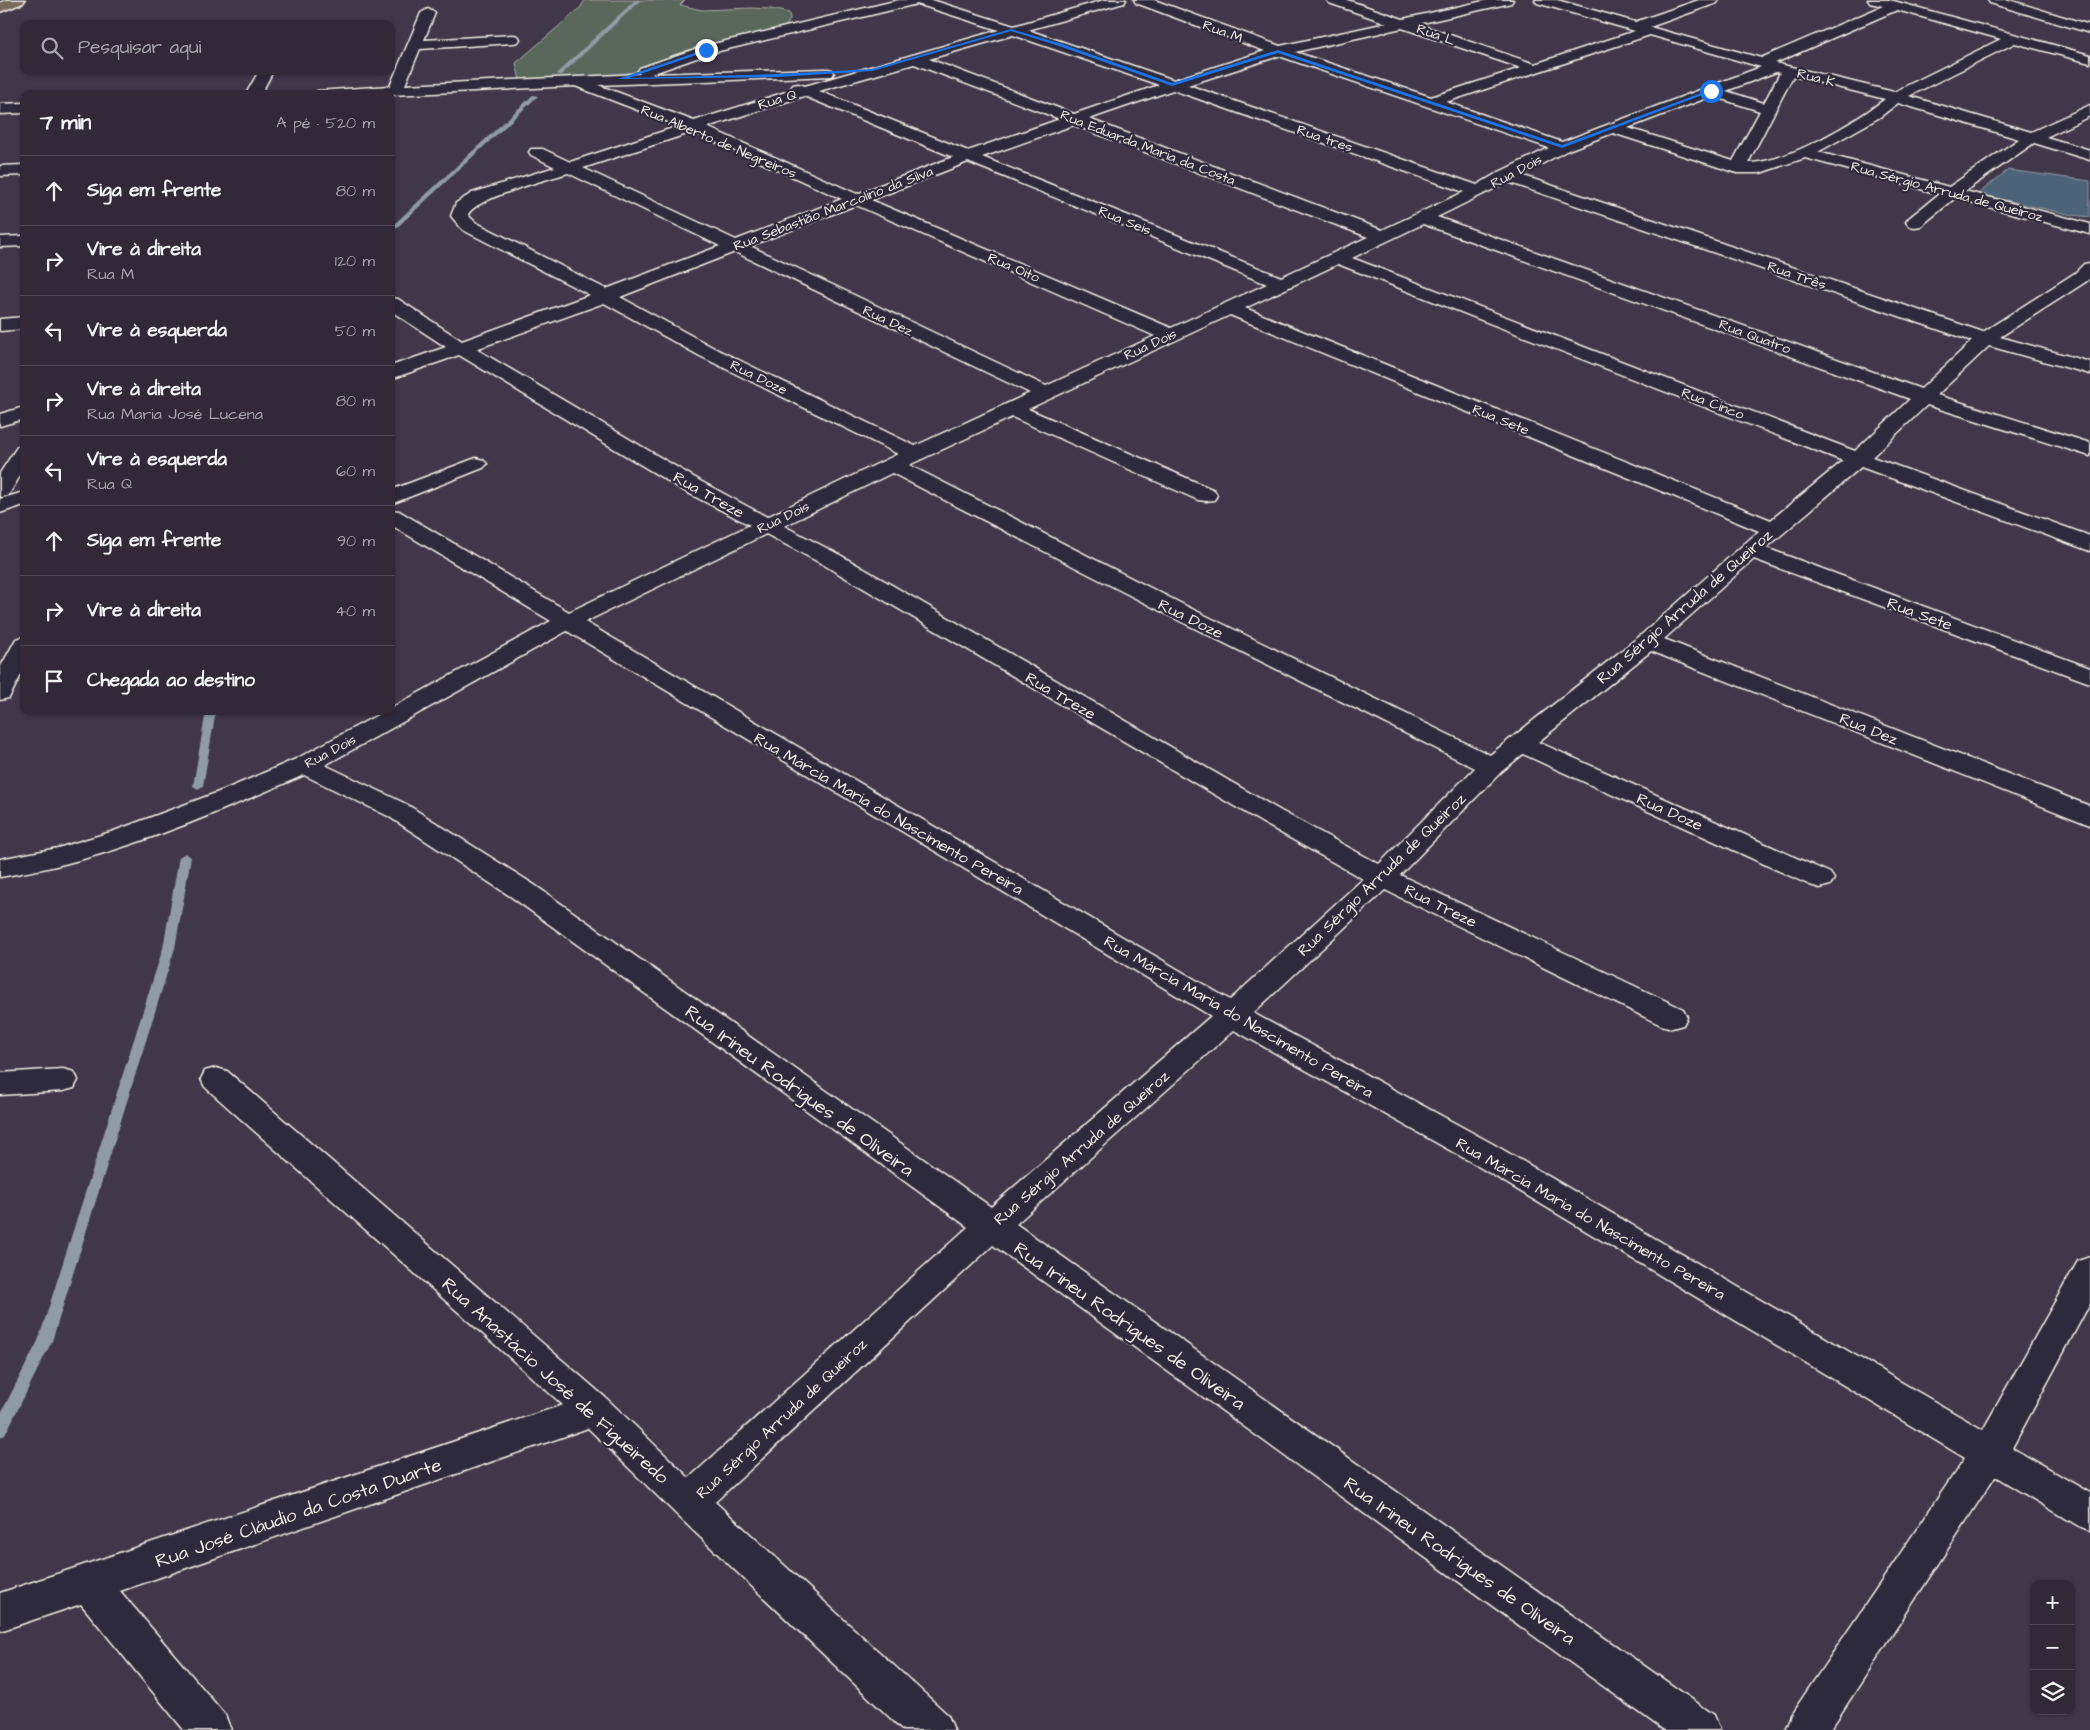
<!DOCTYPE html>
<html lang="pt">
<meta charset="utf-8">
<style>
:root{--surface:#312938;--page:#393140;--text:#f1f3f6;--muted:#a8a6ae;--line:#4c4553}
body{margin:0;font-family:"Architects Daughter",sans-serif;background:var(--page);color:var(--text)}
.controls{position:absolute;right:15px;bottom:15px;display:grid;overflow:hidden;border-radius:10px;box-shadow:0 1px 4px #0004}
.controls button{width:45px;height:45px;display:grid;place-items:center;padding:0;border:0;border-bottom:1px solid var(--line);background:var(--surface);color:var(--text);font:25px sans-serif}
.stop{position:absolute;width:15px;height:15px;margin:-11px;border:4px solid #1a73e8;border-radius:50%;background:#fff}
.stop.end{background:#1a73e8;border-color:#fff;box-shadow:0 1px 5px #0008}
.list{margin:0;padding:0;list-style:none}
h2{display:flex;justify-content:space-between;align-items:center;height:65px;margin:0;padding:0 20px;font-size:21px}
h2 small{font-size:16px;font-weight:400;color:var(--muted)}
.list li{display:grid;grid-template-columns:32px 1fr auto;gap:15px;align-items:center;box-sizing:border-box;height:70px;padding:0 20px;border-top:1px solid var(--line)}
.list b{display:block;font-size:19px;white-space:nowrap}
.list p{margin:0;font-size:16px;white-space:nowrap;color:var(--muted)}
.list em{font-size:16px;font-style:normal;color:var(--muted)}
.icon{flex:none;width:28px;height:28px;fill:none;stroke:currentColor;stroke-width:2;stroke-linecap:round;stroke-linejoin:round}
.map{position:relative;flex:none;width:2090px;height:1730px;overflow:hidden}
.search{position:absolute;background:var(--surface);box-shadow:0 1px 4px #0004;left:20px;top:20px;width:375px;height:55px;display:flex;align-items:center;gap:12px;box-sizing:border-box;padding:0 18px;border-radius:10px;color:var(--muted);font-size:19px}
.panel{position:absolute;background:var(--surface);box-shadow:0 1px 4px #0004;left:20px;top:90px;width:375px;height:625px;border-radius:10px}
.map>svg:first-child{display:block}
.green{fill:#5a675c;stroke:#a7aca2}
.water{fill:#4d6378;stroke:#909ca5}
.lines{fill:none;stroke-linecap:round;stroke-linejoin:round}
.stream{fill:#909ca5;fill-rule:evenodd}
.minor-casing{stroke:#f4f1e8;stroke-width:3}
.major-casing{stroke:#f4f1e8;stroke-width:3}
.minor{fill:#2f2a3d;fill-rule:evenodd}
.major{fill:#77695c;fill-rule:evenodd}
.route{fill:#1a73e8}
.labels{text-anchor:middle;stroke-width:4.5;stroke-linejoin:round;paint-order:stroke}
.far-street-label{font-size:14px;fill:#f4f1e8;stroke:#2f2a3d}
.street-label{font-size:16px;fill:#f4f1e8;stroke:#2f2a3d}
.near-street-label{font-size:19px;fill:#f4f1e8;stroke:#2f2a3d}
</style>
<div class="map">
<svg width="2090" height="1730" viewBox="0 0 2090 1730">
<rect width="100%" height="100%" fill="#41374b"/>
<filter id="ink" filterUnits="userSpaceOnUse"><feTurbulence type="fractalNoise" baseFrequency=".02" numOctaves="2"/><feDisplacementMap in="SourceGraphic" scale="10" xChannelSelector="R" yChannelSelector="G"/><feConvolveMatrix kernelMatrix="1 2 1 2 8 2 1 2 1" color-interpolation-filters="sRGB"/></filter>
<g filter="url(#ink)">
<!-- green -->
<polygon class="green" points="585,0 685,0 680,5 702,10 751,8 771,9 789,13 790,19 787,25 762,35 682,56 632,72 602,79 520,81 516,63 580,8"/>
<!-- water -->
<polygon class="water" points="2008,170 2090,181 2090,217 2072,215 1978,194"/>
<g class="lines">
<!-- stream -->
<g class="stream">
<polygon points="635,0 641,0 561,75 557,75 557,73"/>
<polygon points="533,95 538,96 391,233 391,227"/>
<polygon points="206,711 216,711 203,786 198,789 193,786"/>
<polygon points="185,853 191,857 175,948 52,1341 5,1435 0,1437 0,1415 38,1341 163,948 179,857"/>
</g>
<!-- minor casing -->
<g class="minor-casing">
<g id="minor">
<path d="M899,0h33l82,26 90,-26h22l-2,3 -96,27 146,50 91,-29 -129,-48 -2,-3h20l126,46 107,-23 -58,-20 -2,-3h20l56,19 85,-19h25l-2,3 -93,21 117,40 100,-33 -98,-28 -2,-3h22l78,22 64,-22h20l-2,3 -67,24 111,31 122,-52 -13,-3 -2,-3h22l200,55v8l-75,-20 -106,53 122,36 59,-27v11l-44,21 44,13v10l-56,-17 -69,48 125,33v10l-135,-36 -34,28 -6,1 -6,-1 -3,-4 3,-4 30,-24 -134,-36 -45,15h-23l-124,-40 -45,17 -47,25 462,157 92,-59 9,-9 6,-1v15l-3,3 -87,56 90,25v12l-101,-28 -52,49 153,48v13l-163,-51 -55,52 218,79v15l-229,-84 -95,81 324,120v15l-336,-124 -90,80 426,167v19l-439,-174 -113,91 292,131 4,6 -4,6 -10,3 -10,-3 -287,-131 -22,18 -101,103 283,134 4,8 -4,8 -11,3 -11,-3 -276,-135 -132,123 240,131 490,286 95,-169 12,-4v46l-78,145 78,45v37l-13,-5 -82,-49 -165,254h-45l6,-15 174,-257 -494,-296 -237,-132 -218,194 698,491 6,15h-56l-671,-485 -278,257 233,213 6,15h-51l-227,-216 -88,-86 -468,163 105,124 6,15h-47l-103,-126 -81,27v-38l563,-188 -358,-318 -4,-8 4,-8 11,-3 11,3 380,328 82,79 279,-251 -455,-329 -125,-82 -84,-41c-79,34 -160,70 -244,90 -20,5 -40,8 -60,12v-18l58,-11 56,-17 110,-41 72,-31 89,-48h6v-3l160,-87 -160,-96v-15l8,1 170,101 181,-87 -64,-33 -227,-137 -68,24v-13l55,-19 -55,-36v-13l7,1 64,42 128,-46 -127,-65 -12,-14 5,-13 16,-10 83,-26 -24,-12 -2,-3 2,-3h12l27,13 109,-36 -104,-40 -184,9 -76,-1 2,-3 73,-5 31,-73 7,-4 7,4 -11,27 89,-5 5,1 2,3 -2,3 -5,1 -93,6 -15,36 235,-11 -2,-3 2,-3 61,-21zM917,4l82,26 -194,56 -7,-2 -5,1 -2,3 1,2 -98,31 -96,-36 234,-9 2,-3 -2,-3 -5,-1 -176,5 60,-21zM1897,10l104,29 -107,53 -119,-29zM1402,28l119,40 -90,29 -136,-45zM1013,35l146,50 -85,29 -145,-55zM1650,35l111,32 -199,75 -116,-40zM1279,56l270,92 -50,24 -22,13 -289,-100zM914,64l146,55 -92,32 -149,-60zM1776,72l4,1 -16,30 -38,-12zM1793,76l92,23c-31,24 -98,64 -137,64zM1173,90l291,102 -82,38 -293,-111zM804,96l149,61 -96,37 -150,-67zM1712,96l48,15 -27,50 -105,-33zM1898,103l121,36 -70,48 -131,-35 62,-35zM1074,125l294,112 -87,40 -299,-120zM693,132l149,67 -106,41 -153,-72zM968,162l299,122 -96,44 -300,-128zM568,173l152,73 -114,43 -131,-67 -7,-7c5,-16 81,-36 100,-42zM1508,182l464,159 -51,48 -484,-172zM856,205l299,131 -109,50 -296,-140zM1423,224l487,175 -55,52 -503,-193zM735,252l295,141 -115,53 -201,-98 -94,-51zM1338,264l505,197 -72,59 -526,-212zM604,303l96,53 198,98 -131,63 -65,-35 -226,-133zM1230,315l529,216 -119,105 -150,119 -300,-147 -281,-143 103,-48 186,83 8,1 8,-1 3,-5 -3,-5 -186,-81zM892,473l282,145 301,150 -96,96 -98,-53 -441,-256 -56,-29zM766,534l58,31 439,258 100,56 -133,121 -645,-378zM567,631l644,385 -220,191 -458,-323 -127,-80 -81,-39z"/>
<polygon points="1988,0 2009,0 2090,25 2090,33 1990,3"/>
<polygon points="259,71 273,71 261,94 246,94"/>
<polygon points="24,103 24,113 0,114 0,104"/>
<polygon points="24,165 24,175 0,176 0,166"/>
<polygon points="24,236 24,246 0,247 0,237"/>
<polygon points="24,317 24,329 0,331 0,319"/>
<polygon points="24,407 24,419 0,426 0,414"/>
<polygon points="24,445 24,469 8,496 0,497 0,473 17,447"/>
<polygon points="476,458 483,460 487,464 483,468 391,504 391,490"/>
<polygon points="24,492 24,505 0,513 0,499"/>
<polygon points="24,637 24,669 9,698 0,700 0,668 16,639"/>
<polygon points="63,1069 74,1072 78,1080 74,1088 63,1091 0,1095 0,1073"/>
</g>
</g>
<!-- major casing -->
<g class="major-casing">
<polygon id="major" points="7,0 25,0 23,3 0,12 0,3"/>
</g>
<!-- minor -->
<use href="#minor" class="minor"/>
<!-- major -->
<use href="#major" class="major"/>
</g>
</g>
<!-- route -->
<polygon class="route" points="1011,29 1062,44 1172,83 1278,50 1562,145 1709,90 1713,91 1562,148 1278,53 1172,86 1059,46 1011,31 872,71 778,77 618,79 706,49 708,51 629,78 778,74 872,69"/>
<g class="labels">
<!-- far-street labels -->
<g class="far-street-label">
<text transform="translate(1223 31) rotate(20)" y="5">Rua M</text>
<text transform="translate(1436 34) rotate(19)" y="5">Rua L</text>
<text transform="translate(1816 77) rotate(14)" y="5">Rua K</text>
<text transform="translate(777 99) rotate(-17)" y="5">Rua Q</text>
<text transform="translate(1325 138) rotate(19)" y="5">Rua tres</text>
<text transform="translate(719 141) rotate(23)" y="5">Rua Alberto de Negreiros</text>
<text transform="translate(1148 147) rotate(21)" y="5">Rua Eduarda Maria da Costa</text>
<text transform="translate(1516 171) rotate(-28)" y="5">Rua Dois</text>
<text transform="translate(1947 191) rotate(15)" y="5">Rua Sérgio Arruda de Queiroz</text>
<text transform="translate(833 208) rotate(-21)" y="5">Rua Sebastião Marcolino da Silva</text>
<text transform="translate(1125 220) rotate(22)" y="5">Rua Seis</text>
<text transform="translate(1014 267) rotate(23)" y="5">Rua Oito</text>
<text transform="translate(1797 275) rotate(19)" y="5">Rua Três</text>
<text transform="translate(888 320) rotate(25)" y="5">Rua Dez</text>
<text transform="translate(1755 336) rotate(20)" y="5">Rua Quatro</text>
<text transform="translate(1150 344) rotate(-25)" y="5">Rua Dois</text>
<text transform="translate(759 377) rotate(26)" y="5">Rua Doze</text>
<text transform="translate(1713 403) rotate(21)" y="5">Rua Cinco</text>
<text transform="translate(1501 419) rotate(22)" y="5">Rua Sete</text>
<text transform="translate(783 517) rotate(-26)" y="5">Rua Dois</text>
<text transform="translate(330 751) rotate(-28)" y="5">Rua Dois</text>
</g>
<!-- street labels -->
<g class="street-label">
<text transform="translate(709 494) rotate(29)" y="6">Rua Treze</text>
<text transform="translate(1684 606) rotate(-41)" y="6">Rua Sérgio Arruda de Queiroz</text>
<text transform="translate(1920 613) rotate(20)" y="6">Rua Sete</text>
<text transform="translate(1191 618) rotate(26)" y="6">Rua Doze</text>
<text transform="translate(1061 695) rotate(30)" y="6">Rua Treze</text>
<text transform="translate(1869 728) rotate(22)" y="6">Rua Dez</text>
<text transform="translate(1670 811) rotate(24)" y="6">Rua Doze</text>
<text transform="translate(889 813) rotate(30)" y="6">Rua Márcia Maria do Nascimento Pereira</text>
<text transform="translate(1381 874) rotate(-44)" y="6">Rua Sérgio Arruda de Queiroz</text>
<text transform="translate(1441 905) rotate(26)" y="6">Rua Treze</text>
<text transform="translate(1239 1016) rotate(30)" y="6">Rua Márcia Maria do Nascimento Pereira</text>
<text transform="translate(1081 1147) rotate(-41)" y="6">Rua Sérgio Arruda de Queiroz</text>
<text transform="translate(1591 1218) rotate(30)" y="6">Rua Márcia Maria do Nascimento Pereira</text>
<text transform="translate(781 1418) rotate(-43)" y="6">Rua Sérgio Arruda de Queiroz</text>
</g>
<!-- near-street labels -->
<g class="near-street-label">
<text transform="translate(800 1090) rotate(36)" y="7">Rua Irineu Rodrigues de Oliveira</text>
<text transform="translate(1130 1325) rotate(35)" y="7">Rua Irineu Rodrigues de Oliveira</text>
<text transform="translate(556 1380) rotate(42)" y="7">Rua Anastácio José de Figueiredo</text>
<text transform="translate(298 1512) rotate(-19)" y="7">Rua José Cláudio da Costa Duarte</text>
<text transform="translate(1460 1560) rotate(35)" y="7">Rua Irineu Rodrigues de Oliveira</text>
</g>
</g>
</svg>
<div class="controls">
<button>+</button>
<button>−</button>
<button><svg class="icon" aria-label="layers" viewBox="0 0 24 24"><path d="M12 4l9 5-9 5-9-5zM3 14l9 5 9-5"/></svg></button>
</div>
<div class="stop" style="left:1711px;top:91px"></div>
<div class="stop end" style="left:706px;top:50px"></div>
<div class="search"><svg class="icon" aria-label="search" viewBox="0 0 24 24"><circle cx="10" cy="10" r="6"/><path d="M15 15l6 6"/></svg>Pesquisar aqui</div>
<section class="panel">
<h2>7 min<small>A pé · 520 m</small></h2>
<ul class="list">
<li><svg class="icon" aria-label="ahead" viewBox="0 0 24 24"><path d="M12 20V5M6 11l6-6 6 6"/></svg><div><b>Siga em frente</b></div><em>80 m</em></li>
<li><svg class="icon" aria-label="right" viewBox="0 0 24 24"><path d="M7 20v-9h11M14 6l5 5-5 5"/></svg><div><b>Vire à direita</b><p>Rua M</p></div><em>120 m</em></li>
<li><svg class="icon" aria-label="left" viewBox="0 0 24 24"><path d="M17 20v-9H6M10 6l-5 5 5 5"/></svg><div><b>Vire à esquerda</b></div><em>50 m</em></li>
<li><svg class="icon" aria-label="right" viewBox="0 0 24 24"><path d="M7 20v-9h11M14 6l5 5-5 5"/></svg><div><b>Vire à direita</b><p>Rua Maria José Lucena</p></div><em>80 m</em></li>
<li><svg class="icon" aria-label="left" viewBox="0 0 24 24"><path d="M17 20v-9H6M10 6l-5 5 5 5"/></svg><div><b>Vire à esquerda</b><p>Rua Q</p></div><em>60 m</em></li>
<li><svg class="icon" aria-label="ahead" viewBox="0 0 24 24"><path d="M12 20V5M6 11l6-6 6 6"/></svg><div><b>Siga em frente</b></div><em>90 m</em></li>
<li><svg class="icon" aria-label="right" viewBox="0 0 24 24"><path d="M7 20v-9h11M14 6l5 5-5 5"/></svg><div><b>Vire à direita</b></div><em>40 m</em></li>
<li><svg class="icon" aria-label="arrive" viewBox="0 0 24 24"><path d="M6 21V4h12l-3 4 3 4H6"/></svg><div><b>Chegada ao destino</b></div></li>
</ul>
</section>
</div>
